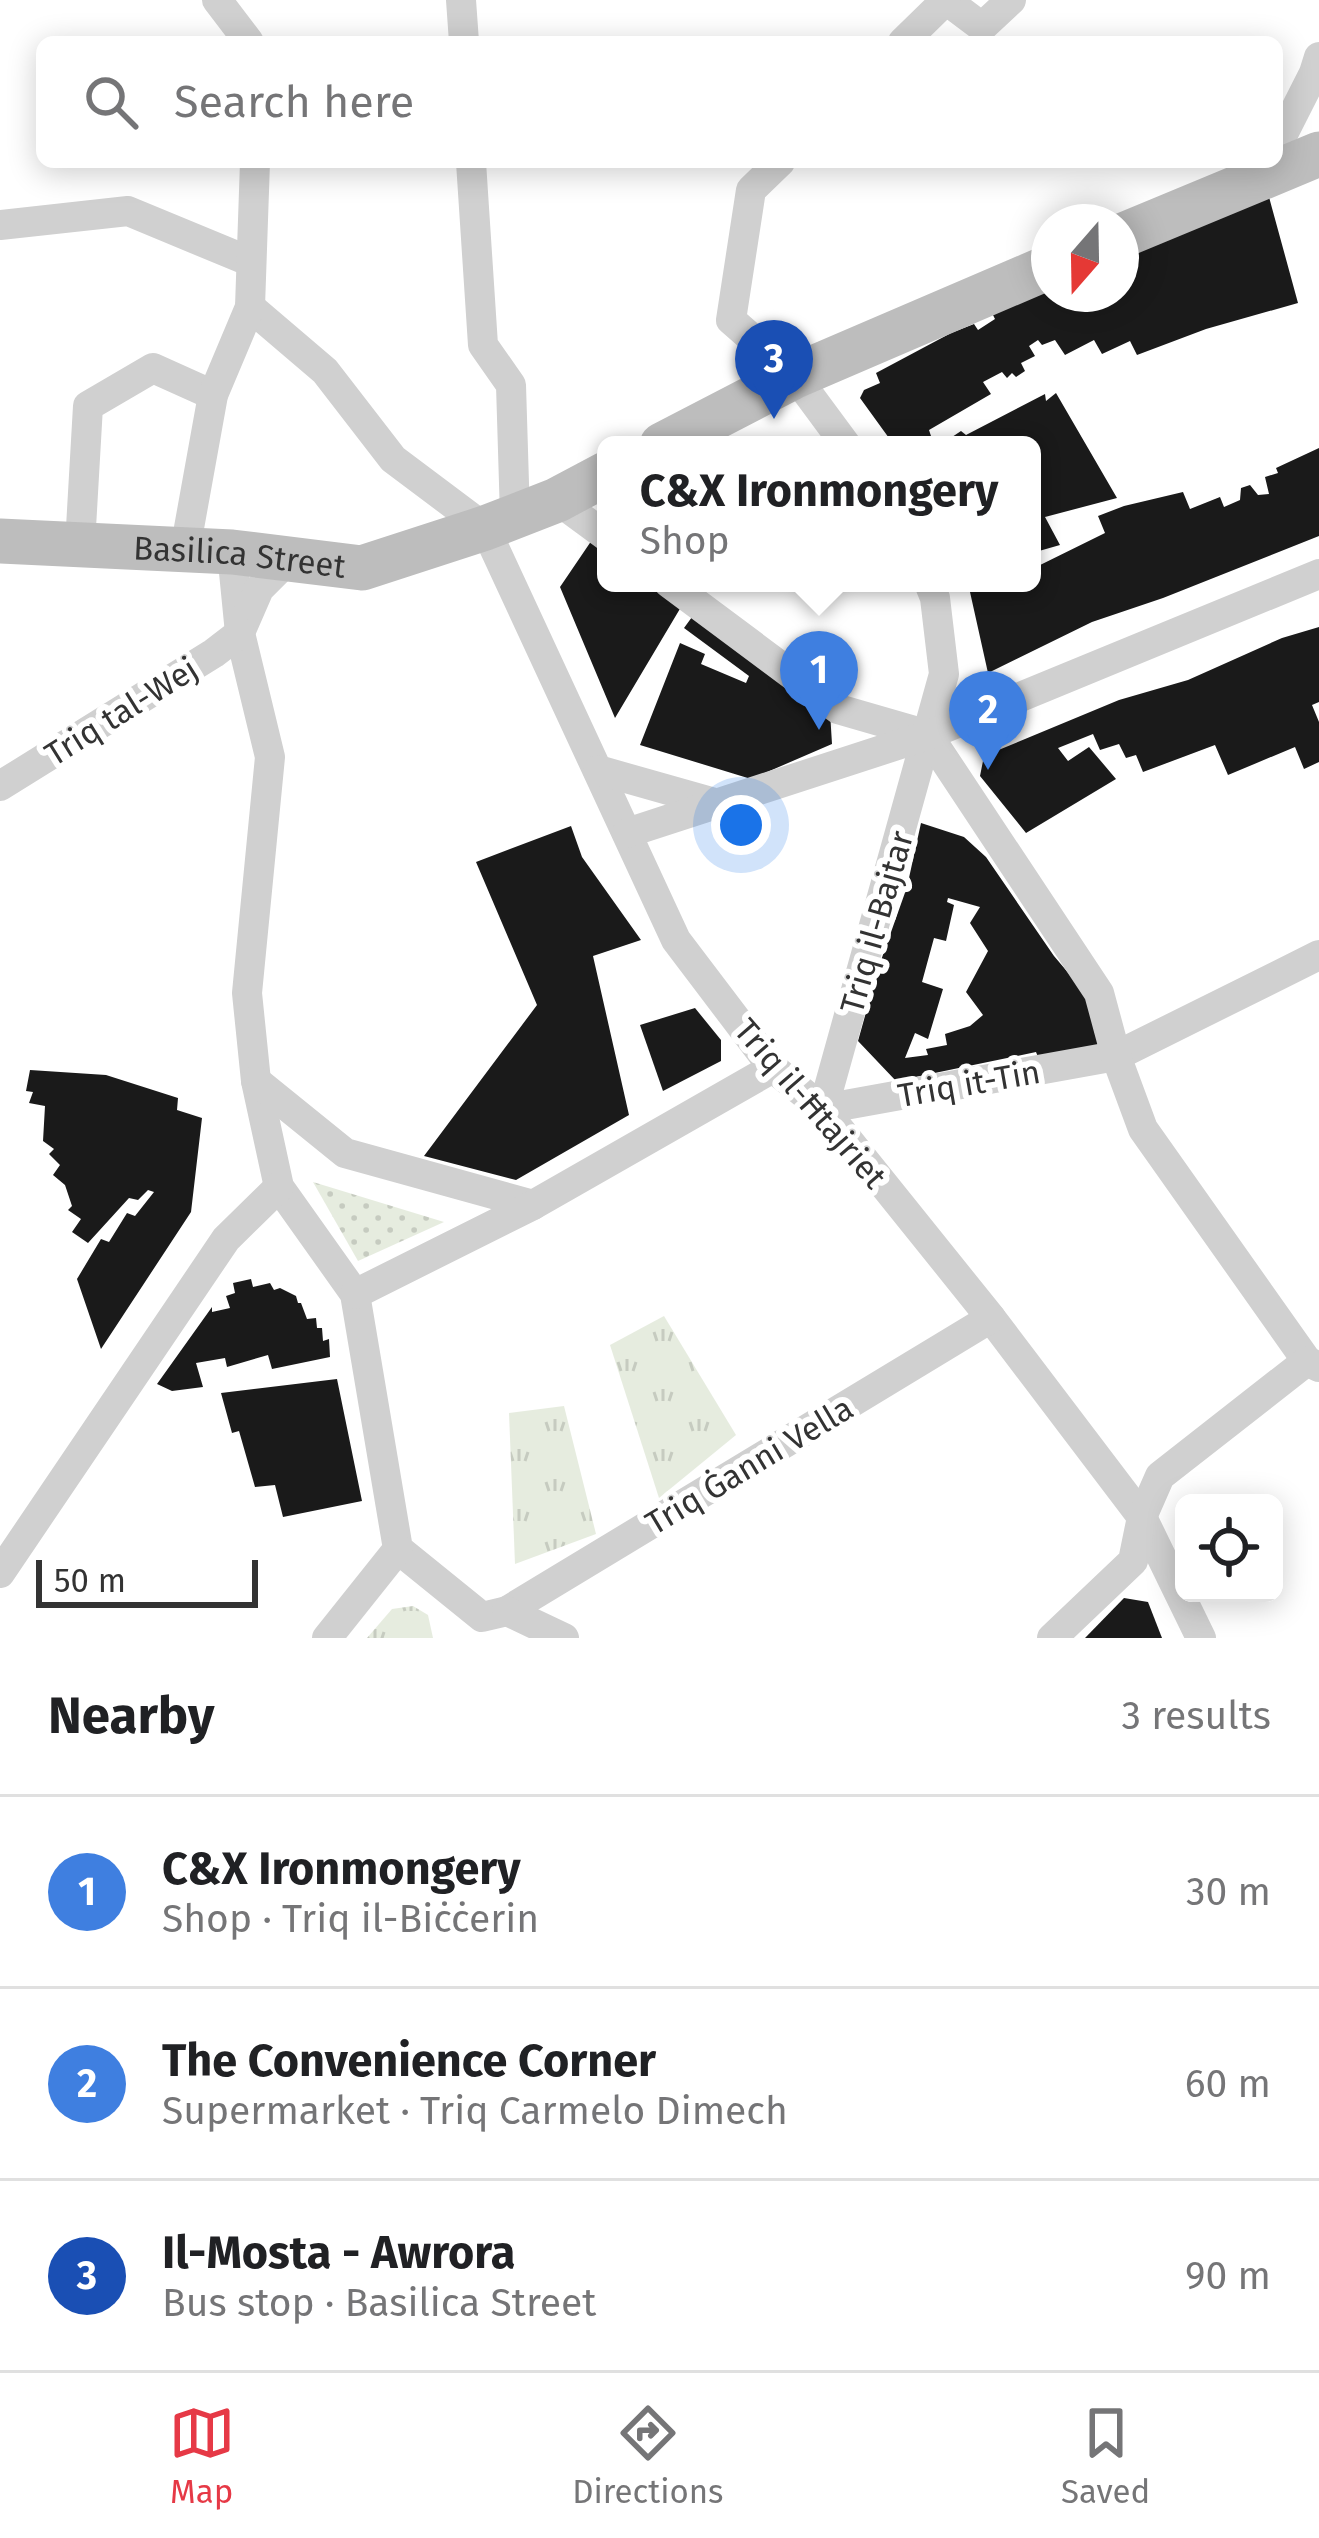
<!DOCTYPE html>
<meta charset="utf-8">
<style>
:root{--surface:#fff;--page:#f2f2f2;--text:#202124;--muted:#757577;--line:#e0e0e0;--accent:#e63946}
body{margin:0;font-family:"Fira Sans",sans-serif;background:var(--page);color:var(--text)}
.controls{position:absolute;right:36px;bottom:36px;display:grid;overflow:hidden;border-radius:18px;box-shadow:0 6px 30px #0003}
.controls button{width:108px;height:108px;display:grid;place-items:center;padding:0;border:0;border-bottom:3px solid var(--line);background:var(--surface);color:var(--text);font:60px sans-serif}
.compass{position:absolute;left:1031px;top:204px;width:108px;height:108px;border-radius:50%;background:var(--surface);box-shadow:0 6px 30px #0003;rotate:200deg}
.scale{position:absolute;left:36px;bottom:30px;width:222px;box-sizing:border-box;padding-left:12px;border:6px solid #333;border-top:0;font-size:33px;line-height:42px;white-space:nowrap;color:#333;-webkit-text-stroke:9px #fff;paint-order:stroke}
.you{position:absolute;left:741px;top:825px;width:42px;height:42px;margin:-30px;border:9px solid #fff;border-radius:50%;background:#1a73e8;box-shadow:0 0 0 18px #1a73e833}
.badge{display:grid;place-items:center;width:78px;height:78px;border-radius:50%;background:var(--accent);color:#fff;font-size:39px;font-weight:700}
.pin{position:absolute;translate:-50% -99px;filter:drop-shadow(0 3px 6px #0008)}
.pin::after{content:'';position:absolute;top:63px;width:42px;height:36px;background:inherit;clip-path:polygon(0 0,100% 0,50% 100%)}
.popup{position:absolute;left:597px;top:436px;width:444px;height:156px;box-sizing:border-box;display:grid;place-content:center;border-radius:18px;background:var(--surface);filter:drop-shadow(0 3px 9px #0005);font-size:39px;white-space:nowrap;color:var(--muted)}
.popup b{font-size:45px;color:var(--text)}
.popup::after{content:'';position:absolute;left:50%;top:100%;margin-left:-24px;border:24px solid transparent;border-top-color:var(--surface)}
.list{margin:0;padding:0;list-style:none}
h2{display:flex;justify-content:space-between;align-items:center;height:156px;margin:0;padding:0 48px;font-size:51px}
h2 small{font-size:39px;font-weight:400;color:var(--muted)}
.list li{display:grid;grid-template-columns:78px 1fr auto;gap:36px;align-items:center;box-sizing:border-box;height:192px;padding:0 48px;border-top:3px solid var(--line)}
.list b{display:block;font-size:45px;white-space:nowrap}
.list p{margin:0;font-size:39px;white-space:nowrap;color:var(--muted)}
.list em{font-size:39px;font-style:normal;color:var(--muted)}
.icon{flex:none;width:66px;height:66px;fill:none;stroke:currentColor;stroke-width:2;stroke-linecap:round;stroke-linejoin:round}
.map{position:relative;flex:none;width:1319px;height:1638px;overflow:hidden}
.search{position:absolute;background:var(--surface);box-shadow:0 6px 30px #0003;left:36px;right:36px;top:36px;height:132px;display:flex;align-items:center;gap:30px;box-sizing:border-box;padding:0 42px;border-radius:18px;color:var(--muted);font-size:45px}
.sheet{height:732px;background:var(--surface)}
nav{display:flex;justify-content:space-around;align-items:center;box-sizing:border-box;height:168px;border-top:3px solid var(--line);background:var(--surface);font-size:33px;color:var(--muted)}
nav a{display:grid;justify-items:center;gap:6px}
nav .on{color:var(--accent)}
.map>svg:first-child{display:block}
.grass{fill:url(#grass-tufts)}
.park{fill:url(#park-dots)}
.building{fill:#1a1a1a;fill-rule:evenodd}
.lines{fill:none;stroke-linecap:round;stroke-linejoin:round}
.street{stroke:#d0d0d0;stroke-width:30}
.secondary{stroke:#bdbdbd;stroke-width:45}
.labels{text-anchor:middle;stroke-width:12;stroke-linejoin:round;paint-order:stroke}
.street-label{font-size:33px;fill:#333;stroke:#fff}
</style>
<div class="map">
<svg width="1319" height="1638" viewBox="0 0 1319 1638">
<defs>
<pattern id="grass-tufts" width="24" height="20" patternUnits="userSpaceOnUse" patternTransform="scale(3)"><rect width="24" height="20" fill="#e6ecdf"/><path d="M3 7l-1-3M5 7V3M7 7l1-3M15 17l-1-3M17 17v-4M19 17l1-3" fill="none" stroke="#c6cbc0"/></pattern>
<pattern id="park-dots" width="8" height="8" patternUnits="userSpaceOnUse" patternTransform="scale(3)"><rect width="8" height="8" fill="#e6ecdf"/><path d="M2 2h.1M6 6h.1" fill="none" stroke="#c6cbc0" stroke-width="1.8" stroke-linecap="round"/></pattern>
</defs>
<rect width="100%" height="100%" fill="#fff"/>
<!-- grass -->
<g class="grass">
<polygon points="664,1316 736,1435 659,1498 610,1345"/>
<polygon points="564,1406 596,1534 515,1564 509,1413"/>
<polygon points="413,1606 428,1615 433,1638 367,1638 392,1609"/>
</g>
<!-- park -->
<polygon class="park" points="313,1182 444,1222 358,1261"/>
<!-- building -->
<g class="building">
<polygon points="1269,197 1298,303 1206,329 1137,355 1130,341 1102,354 1094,340 1065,355 1055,340 1042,345 1038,340 1029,346 1035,356 1021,363 1025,371 1016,377 1012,373 1007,378 1002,372 983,382 991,394 929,430 934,445 894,445 860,398 864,390 880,383 876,373 951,333 974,324 978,330 995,319 990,309 1049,285 1049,294 1121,294 1121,258"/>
<polygon points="1056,393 1117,498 1045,517 1060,545 1032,553 1032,445 940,445 961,431 966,435 1045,394 1046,401"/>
<polygon points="1319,448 1319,536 1163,598 1092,622 988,673 968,583 1032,583 1032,569 1105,533 1098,516 1124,506 1183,492 1190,509 1220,497 1224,507 1240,500 1241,488 1250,485 1258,495 1269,494 1265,477 1278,473 1276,468"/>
<polygon points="596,534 606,541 606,583 661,583 684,602 615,718 560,587"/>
<polygon points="700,606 830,712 832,744 751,779 640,745 680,643 705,654 701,664 746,683 749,676 684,628"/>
<polygon points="1319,627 1319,702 1312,705 1319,722 1319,762 1304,769 1295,747 1228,775 1215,745 1143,772 1136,755 1126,758 1119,744 1100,750 1093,734 1058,748 1068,761 1089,747 1116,779 1026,833 980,776 984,756 1119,700 1188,680 1282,638"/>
<path d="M921,823l43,14 22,20 68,99 38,45 14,51 -66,10 -4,-10 -140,29 -38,-40 21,-75 28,-79zM948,898l32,9 -10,16 18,28 -22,41 17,23 -13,11 -25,8 2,11 -21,4 2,6 -23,3 10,-25 13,6 15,-50 -21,-7 12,-44 12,3 8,-36 -7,-3z"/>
<polygon points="571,826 582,857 641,940 593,956 629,1115 516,1180 424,1156 537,1005 476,862"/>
<polygon points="695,1008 721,1040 721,1061 663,1091 640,1025"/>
<polygon points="30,1070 106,1075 178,1098 177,1110 202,1118 191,1212 101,1349 77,1279 101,1239 109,1242 127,1213 135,1216 154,1192 148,1190 138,1200 129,1198 88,1243 72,1232 81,1219 68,1210 72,1206 65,1185 53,1175 60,1165 49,1154 54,1149 43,1141 45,1106 29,1103 33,1092 26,1091"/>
<polygon points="251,1279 253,1287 270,1283 274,1290 280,1288 296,1296 298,1303 301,1303 307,1319 316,1318 317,1328 322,1328 323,1341 329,1339 330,1357 272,1369 268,1355 227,1367 225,1358 196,1363 203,1387 172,1391 157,1384 212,1307 212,1312 230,1308 226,1296 235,1293 233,1283"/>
<polygon points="337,1379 362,1501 283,1517 275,1485 255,1487 239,1431 232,1433 221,1393"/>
<polygon points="1124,1598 1148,1602 1162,1638 1085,1638"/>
</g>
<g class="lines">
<!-- street -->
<g class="street">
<polyline points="217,0 249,42"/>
<polyline points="461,0 464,42"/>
<polyline points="946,0 982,27 1011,0"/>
<polyline points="903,42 946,0"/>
<polyline points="1277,146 1314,73 1319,57"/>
<polyline points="471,162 483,345 511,385 515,516"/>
<polyline points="780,162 751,190 731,320 795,376 846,445"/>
<polyline points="0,225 128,211 251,262"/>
<polyline points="250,307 325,371 393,459 485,528 676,940 773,1068 823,1109 991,1318 1142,1517 1201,1638"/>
<polyline points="557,500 606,536"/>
<polyline points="80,545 88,406 153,368 213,395"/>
<polyline points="185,550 213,395 250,307 255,162"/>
<polyline points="232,552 240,633 270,757 247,993 256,1081 279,1187 355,1294 398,1549 482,1617 507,1611 991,1318"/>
<polyline points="669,583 838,709 928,735"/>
<polyline points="929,583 935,598 944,674 823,1109 1116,1056 1319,955"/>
<polyline points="242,628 259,589 287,561"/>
<polyline points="928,735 1099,993 1116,1056 1143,1129 1307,1361 1319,1367"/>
<polyline points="598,770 718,804"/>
<polyline points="0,786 214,653 240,633"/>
<polyline points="627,833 928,735 1319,574"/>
<polyline points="256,1081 345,1153 533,1205"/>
<polyline points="355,1294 533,1205 773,1068"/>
<polyline points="0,1573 226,1239 279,1187"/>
<polyline points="507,1611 564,1638"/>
<polyline points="327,1638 398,1549"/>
<polyline points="1052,1638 1133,1561 1142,1517 1160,1476 1307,1361"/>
</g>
<!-- secondary -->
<g class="secondary">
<polyline points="1121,236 1319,154"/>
<polyline points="662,445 795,376 1049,267"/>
<path id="s1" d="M0,541l232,11 130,16 123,-40 72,-28 49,-26"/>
</g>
</g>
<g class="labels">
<!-- street labels -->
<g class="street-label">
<text dy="12" stroke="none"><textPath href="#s1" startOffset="240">Basilica Street</textPath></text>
<text transform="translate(121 711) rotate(-32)" y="12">Triq tal-Wej</text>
<text transform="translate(876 922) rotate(-74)" y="12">Triq il-Bajtar</text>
<text transform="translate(969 1083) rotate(-10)" y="12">Triq it-Tin</text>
<text transform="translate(811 1103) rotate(49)" y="12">Triq il-Ħtajriet</text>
<text transform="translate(749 1465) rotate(-31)" y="12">Triq Ġanni Vella</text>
</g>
</g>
</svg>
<div class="controls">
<button><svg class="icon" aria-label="locate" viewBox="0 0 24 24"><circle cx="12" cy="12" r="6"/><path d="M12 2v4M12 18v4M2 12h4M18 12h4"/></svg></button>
</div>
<svg class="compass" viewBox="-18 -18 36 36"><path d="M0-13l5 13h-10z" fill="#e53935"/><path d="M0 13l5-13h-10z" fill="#757577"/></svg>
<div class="scale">50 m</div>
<div class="you"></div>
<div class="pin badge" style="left:819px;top:730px;background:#3f7fe0">1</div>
<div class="popup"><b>C&amp;X Ironmongery</b>Shop</div>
<div class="pin badge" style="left:988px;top:770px;background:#3f7fe0">2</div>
<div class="pin badge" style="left:774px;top:419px;background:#1a4fb4">3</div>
<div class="search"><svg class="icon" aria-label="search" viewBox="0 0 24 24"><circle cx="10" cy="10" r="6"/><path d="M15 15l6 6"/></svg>Search here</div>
</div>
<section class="sheet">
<h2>Nearby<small>3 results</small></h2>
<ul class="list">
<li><span class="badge" style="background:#3f7fe0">1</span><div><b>C&amp;X Ironmongery</b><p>Shop · Triq il-Biċċerin</p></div><em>30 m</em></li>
<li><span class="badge" style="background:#3f7fe0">2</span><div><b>The Convenience Corner</b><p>Supermarket · Triq Carmelo Dimech</p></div><em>60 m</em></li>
<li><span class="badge" style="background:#1a4fb4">3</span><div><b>Il-Mosta - Awrora</b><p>Bus stop · Basilica Street</p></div><em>90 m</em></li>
</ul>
</section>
<nav>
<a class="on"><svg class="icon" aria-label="map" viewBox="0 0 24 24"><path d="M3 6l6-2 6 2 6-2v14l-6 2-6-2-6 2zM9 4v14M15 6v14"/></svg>Map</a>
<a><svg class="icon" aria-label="directions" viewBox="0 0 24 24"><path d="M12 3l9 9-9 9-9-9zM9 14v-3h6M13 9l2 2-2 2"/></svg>Directions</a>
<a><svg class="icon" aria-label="saved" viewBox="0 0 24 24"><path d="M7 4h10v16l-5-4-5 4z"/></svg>Saved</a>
</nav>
